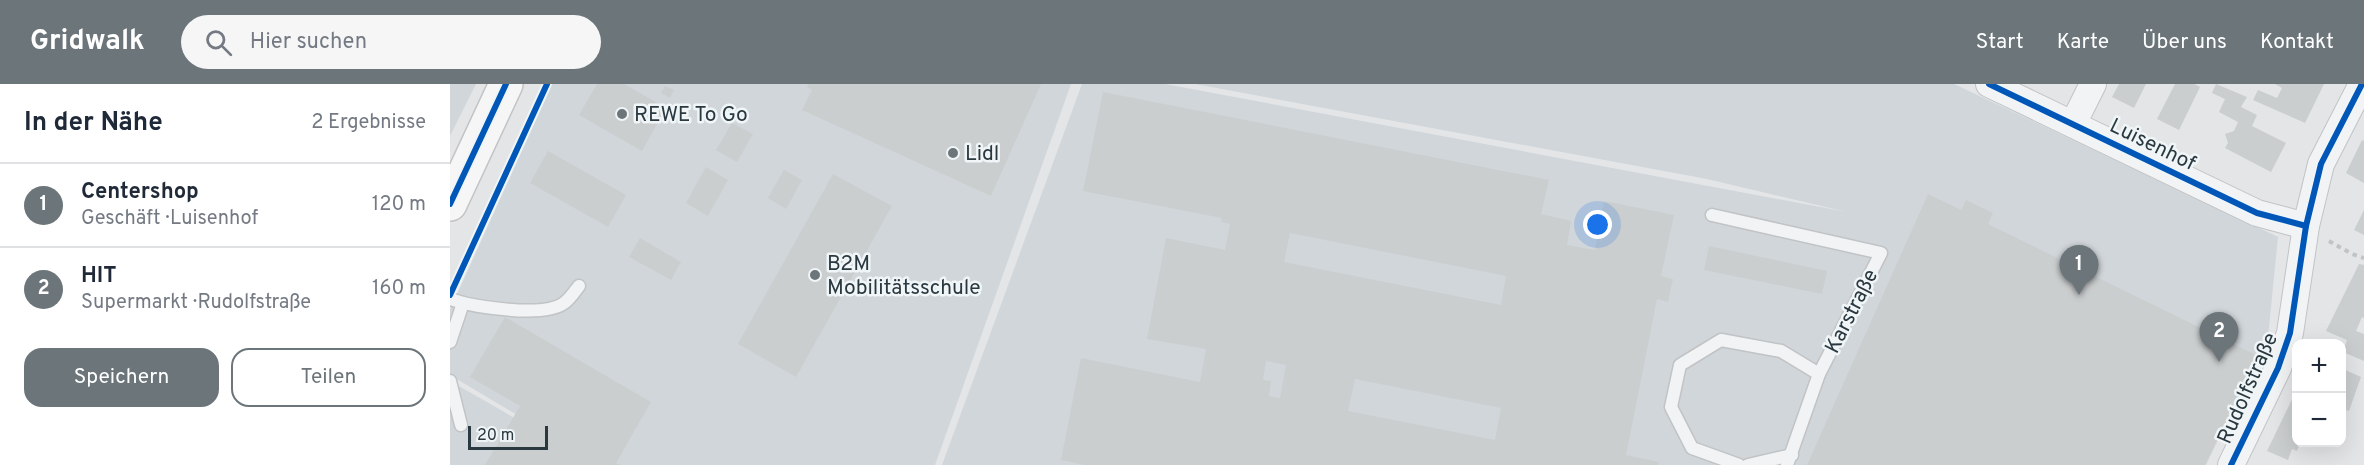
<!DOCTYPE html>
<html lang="de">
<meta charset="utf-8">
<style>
:root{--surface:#fff;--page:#f6f6f7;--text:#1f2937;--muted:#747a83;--line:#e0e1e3;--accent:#6b757a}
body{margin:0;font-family:Overpass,sans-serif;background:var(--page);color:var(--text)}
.controls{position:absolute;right:18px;bottom:18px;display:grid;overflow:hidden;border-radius:12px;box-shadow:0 6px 24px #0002}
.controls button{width:54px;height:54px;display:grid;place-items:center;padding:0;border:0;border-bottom:2px solid var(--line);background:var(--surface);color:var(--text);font:30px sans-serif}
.scale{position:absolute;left:18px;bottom:15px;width:80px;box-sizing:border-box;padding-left:6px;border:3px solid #2a3840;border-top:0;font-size:16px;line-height:21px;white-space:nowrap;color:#2a3840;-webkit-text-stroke:4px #f0f5f7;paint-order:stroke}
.you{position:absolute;left:1148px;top:141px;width:21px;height:21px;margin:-15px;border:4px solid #fff;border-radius:50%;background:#1a73e8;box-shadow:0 0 0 9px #1a73e833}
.badge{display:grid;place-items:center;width:39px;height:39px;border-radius:50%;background:var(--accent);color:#fff;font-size:20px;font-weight:700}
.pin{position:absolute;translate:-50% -50px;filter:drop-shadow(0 2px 3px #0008)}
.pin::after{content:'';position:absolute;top:32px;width:21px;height:18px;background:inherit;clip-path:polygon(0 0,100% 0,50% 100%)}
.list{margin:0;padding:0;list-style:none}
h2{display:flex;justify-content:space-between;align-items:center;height:78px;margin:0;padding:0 24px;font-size:26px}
h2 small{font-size:20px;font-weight:400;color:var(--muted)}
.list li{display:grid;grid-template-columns:39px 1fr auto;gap:18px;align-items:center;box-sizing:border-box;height:84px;padding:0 24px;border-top:2px solid var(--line)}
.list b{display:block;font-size:22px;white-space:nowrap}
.list p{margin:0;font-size:20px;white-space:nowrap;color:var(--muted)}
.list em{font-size:20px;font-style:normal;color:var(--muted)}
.actions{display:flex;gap:12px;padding:18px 24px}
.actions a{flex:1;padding:14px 0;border:2px solid var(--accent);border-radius:18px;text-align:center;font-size:21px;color:var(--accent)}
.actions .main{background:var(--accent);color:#fff}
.icon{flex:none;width:33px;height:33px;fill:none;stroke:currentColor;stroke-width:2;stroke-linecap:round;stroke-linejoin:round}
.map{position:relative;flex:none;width:1914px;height:381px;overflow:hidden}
header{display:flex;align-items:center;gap:36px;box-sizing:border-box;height:84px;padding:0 30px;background:var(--accent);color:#fff}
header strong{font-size:28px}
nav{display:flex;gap:33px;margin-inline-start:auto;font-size:21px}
.search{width:420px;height:54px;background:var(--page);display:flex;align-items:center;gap:15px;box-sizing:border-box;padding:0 21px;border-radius:33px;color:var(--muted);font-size:22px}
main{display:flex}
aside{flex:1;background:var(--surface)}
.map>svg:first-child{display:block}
.built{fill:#d1d6da}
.building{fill:#cbcecf;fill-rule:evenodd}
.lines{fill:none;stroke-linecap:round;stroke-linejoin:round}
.service-casing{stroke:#c1c3c5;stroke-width:15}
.minor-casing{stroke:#c1c3c5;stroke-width:28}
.secondary-casing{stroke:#c1c3c5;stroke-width:36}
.path{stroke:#c1c4c6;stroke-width:4;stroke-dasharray:4.5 4.5;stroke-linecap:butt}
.service{stroke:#f1f3f4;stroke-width:12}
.minor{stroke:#f1f3f4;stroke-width:26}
.secondary{stroke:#f6f6f6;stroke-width:33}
.cycleway-casing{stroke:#f0f5f7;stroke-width:10}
.cycleway{stroke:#0057b8;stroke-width:6}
.poi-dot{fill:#6b757a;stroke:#f0f5f7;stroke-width:2}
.labels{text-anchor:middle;stroke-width:5;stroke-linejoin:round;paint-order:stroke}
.poi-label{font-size:21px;fill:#2a3840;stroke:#f0f5f7;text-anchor:start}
.street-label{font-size:21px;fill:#2a3840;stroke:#f0f5f7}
</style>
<header>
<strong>Gridwalk</strong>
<div class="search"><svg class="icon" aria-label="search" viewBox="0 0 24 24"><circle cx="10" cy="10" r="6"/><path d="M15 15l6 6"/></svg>Hier suchen</div>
<nav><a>Start</a><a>Karte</a><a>Über uns</a><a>Kontakt</a></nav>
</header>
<main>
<aside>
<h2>In der Nähe<small>2 Ergebnisse</small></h2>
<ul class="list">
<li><span class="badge">1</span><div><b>Centershop</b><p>Geschäft · Luisenhof</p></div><em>120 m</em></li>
<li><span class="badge">2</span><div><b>HIT</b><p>Supermarkt · Rudolfstraße</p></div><em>160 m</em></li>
</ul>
<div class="actions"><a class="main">Speichern</a><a>Teilen</a></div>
</aside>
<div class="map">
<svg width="1914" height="381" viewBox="0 0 1914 381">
<rect width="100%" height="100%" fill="#e3e5e7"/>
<!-- built -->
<g class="built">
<polygon points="0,0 26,0 0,52"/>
<polygon points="102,0 621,0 485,381 151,381 0,291 0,226"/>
<polygon points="632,0 715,0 1397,128 1257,95 745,0 1504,0 1828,153 1818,253 1756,381 492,381"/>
<polygon points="0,297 147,381 0,381"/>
</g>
<!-- building -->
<g class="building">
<polygon points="147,0 174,0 216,24 192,67 129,31"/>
<polygon points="359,0 591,0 541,112 352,26 362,6 357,3"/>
<polygon points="1669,0 1696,0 1684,24 1662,13"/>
<polygon points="1725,0 1744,0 1750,3 1729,46 1707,35"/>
<polygon points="1766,0 1797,13 1791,23 1807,31 1802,42 1836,59 1821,88 1775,64 1778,59 1775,50 1784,47 1788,38 1769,28 1775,15 1762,9"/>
<polygon points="1825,0 1874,0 1855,39 1803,16 1808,6 1827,14 1832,4"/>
<polygon points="215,2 224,6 220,14 211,9"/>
<path d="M653,8l446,88 -8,34 30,7 -4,24 28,5 9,-49 70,14 -13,61 12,3 -5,23 -11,-3 -31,156 33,7 -1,3h-574l-23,-5 20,-102 119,24 6,-33 -59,-10 19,-101 59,12 5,-26 -9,-2 1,-4 -139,-27zM840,149l216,43 -5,29 -217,-43zM816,277l20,4 -6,33 -11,-2 2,-15 -8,-1zM905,295l146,29 -6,32 -147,-29z"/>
<polygon points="282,39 303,50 287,78 266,66"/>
<polygon points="1912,56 1914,57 1914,99 1896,89"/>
<polygon points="98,67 176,111 158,143 80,99"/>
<polygon points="256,83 278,96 258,132 236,119"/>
<polygon points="334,86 352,96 336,125 318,114"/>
<polygon points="383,90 442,122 346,293 288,260"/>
<polygon points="1478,110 1511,126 1516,116 1543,129 1538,140 1808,272 1755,381 1357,381"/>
<polygon points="1914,126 1914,151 1904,146"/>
<polygon points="190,154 231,178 221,196 179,173"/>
<polygon points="1259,162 1377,187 1372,210 1254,186"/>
<polygon points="1909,180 1914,181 1914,234 1912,233 1906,247 1914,250 1914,277 1893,268 1897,256 1876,247"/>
<polygon points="55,233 201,318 166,379 170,381 35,381 70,322 20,293"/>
<polygon points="1893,285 1911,293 1899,327 1896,326 1892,338"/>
<polygon points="1846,307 1846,358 1850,358 1847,367 1842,365 1838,376 1817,367"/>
</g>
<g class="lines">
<!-- service casing -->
<g class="service-casing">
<g id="service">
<polyline points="1262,131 1431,169 1369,290 1337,381"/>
<path d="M0,215c23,8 94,19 114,4 6,-4 11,-12 15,-17"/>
<polyline points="0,258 13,219"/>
<polyline points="0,297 11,341"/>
<polyline points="1289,381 1242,364 1221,323 1230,281 1271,256 1331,267 1369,290"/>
<polyline points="1298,381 1342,371"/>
</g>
</g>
<!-- minor casing -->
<g class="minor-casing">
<g id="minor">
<polyline points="1539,0 1807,129 1856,142"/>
<polyline points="1623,40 1643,0"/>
<polyline points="1781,381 1828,284 1840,249 1856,142 1871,80 1912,0"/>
</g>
</g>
<!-- secondary casing -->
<g class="secondary-casing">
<polyline id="secondary" points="0,120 56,0"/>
</g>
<!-- path -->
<polyline class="path" points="1879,157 1902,170 1914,174"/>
<!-- service -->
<use href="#service" class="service"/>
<!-- minor -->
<use href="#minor" class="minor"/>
<!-- secondary -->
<use href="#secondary" class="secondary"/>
<!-- cycleway casing -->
<g class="cycleway-casing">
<g id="cycleway">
<polyline points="1539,0 1807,129 1856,142"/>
<polyline points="0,120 56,0"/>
<polyline points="0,211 97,0"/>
<polyline points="1781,381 1828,284 1840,249 1856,142 1871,80 1912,0"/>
</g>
</g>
<!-- cycleway -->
<use href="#cycleway" class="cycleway"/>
</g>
<!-- markers -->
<g class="poi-dot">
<circle cx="172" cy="30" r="6"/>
<circle cx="503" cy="69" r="6"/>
<circle cx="365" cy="191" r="6"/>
</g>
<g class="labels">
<!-- poi labels -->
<g class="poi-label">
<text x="184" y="37">REWE To Go</text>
<text x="515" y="76">Lidl</text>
<text x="377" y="186">B2M<tspan x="377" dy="24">Mobilitätsschule</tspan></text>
</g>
<!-- street labels -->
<g class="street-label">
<text transform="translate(1703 60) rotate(26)" y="7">Luisenhof</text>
<text transform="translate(1401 227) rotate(-63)" y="7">Karstraße</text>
<text transform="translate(1797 304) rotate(-66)" y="7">Rudolfstraße</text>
</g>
</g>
</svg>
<div class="controls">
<button>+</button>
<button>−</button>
</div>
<div class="scale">20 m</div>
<div class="you"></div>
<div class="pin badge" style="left:1629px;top:211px">1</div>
<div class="pin badge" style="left:1769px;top:278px">2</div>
</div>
</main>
